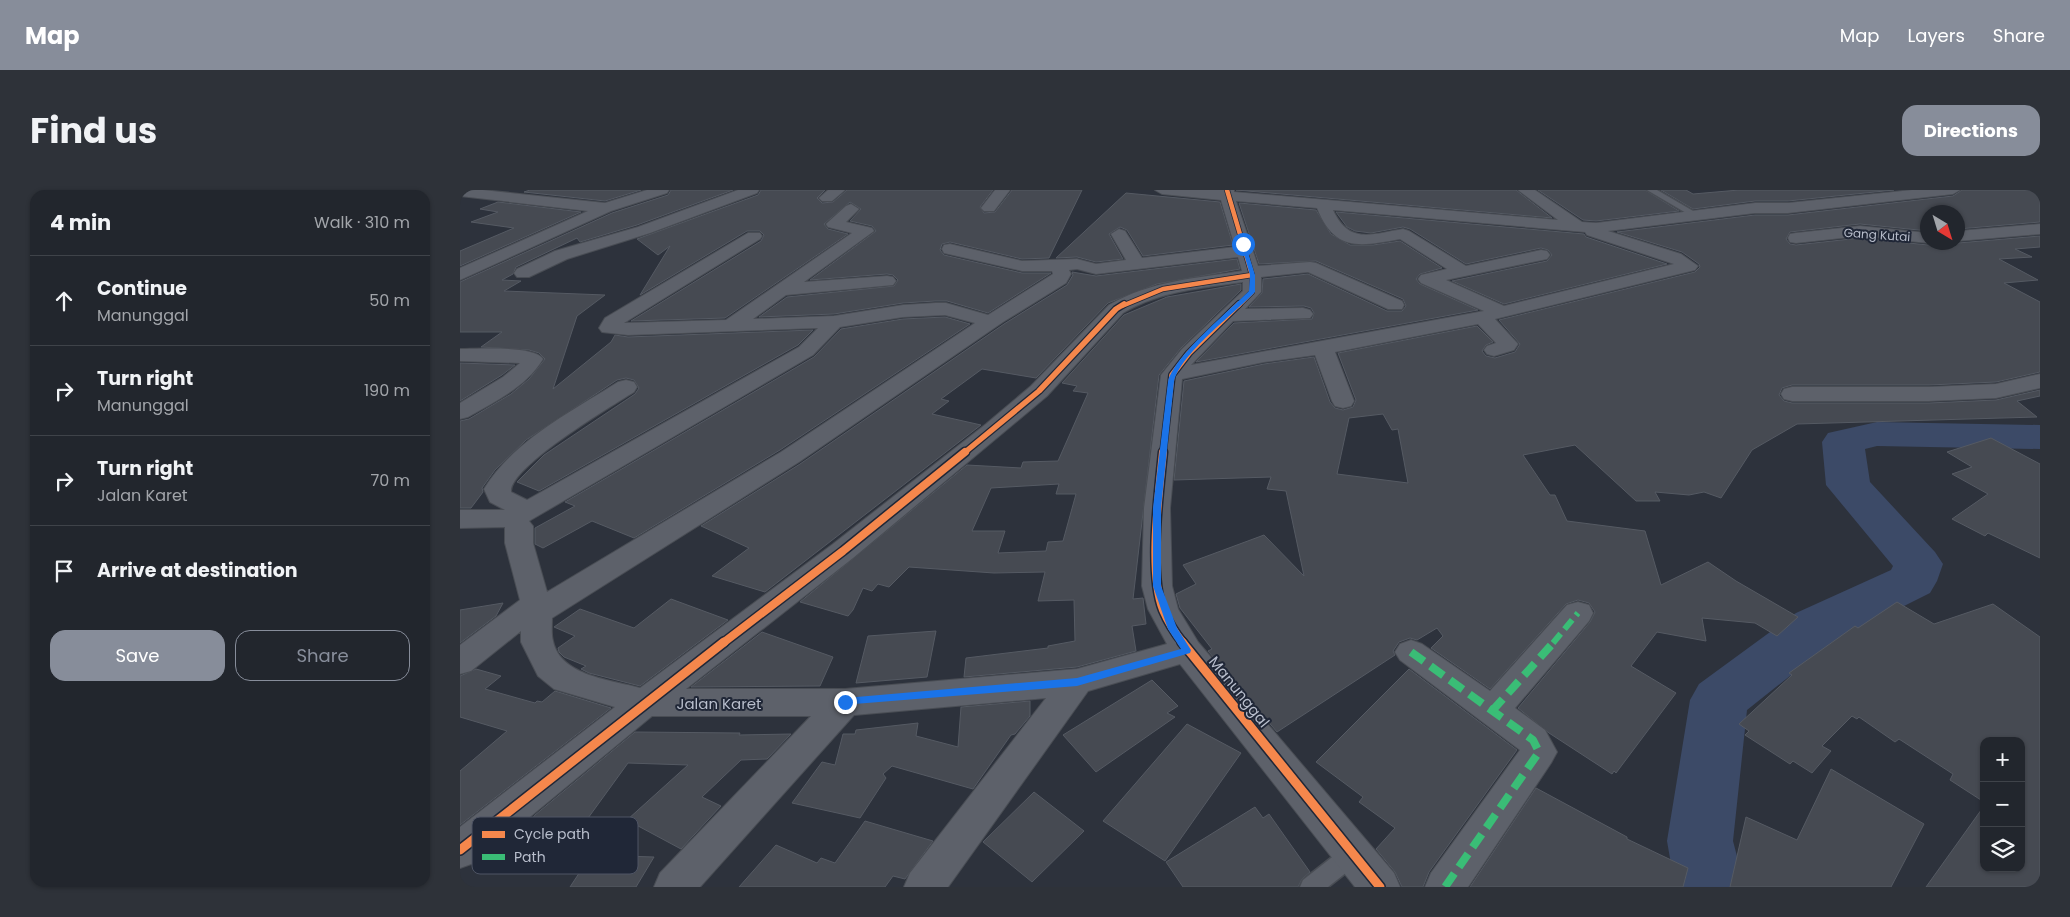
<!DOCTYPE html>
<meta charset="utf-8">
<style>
:root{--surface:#22262d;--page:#2e3239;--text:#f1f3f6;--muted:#a2a5aa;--line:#3f4349;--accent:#878d9a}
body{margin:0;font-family:Poppins,sans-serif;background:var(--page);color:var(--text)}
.controls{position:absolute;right:15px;bottom:15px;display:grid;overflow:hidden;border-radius:10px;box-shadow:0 1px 4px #0004}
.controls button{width:45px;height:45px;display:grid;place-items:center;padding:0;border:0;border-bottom:1px solid var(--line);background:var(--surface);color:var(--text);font:25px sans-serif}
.compass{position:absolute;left:1460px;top:15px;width:45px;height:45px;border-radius:50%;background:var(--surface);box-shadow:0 1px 4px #0004;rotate:142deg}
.stop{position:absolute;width:15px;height:15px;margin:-11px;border:4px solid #1a73e8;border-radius:50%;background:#fff}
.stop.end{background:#1a73e8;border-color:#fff;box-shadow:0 1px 5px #0008}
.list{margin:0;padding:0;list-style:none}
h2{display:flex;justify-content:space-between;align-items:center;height:65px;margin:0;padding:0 20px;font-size:21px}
h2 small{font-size:16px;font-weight:400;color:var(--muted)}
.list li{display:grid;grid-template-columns:32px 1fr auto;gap:15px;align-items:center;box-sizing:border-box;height:90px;padding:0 20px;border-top:1px solid var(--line)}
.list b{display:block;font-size:19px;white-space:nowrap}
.list p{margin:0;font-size:16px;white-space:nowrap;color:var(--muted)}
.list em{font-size:16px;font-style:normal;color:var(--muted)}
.actions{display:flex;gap:10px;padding:15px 20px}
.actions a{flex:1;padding:11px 0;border:1px solid var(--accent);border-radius:15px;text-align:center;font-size:18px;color:var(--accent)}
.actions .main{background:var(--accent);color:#fff}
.icon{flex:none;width:28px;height:28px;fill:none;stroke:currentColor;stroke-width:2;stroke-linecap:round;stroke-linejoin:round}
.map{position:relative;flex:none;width:1580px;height:697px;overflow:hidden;border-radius:15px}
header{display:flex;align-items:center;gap:30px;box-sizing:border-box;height:70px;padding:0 25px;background:var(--accent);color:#fff}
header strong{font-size:24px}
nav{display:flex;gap:28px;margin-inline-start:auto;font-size:18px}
.intro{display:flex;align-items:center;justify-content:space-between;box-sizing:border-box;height:120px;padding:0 30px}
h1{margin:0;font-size:35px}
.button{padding:12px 22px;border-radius:15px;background:var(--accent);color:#fff;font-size:18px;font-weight:700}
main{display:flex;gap:30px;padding:0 30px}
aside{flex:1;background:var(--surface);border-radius:15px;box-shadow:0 1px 4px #0004}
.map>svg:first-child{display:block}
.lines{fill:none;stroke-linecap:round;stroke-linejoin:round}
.river{fill:#3c4a67;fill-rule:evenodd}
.building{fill:#464a52;stroke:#555a63;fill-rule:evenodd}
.service-casing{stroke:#494d54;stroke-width:3}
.minor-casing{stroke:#494d54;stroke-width:2}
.service{fill:#5d616a;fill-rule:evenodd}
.minor{fill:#5d616a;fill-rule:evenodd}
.quiet-far1{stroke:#3abd76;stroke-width:6;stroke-dasharray:12 6;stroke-linecap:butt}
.quiet{stroke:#3abd76;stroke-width:8;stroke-dasharray:16 8;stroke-linecap:butt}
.cycleway-far3-casing{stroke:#202737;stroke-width:6}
.cycleway-far2-casing{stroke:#202737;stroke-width:8}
.cycleway-far1-casing{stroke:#202737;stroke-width:11}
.cycleway-casing{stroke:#202737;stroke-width:12}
.cycleway-far3{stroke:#f5874c;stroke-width:4.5}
.cycleway-far2{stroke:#f5874c;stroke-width:5.5}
.cycleway-far1{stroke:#f5874c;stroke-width:8}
.cycleway{stroke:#f5874c;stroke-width:9}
.route{fill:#1a73e8}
.labels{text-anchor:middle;stroke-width:4;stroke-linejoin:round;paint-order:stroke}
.far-street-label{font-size:12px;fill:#b8becc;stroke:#202737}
.street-label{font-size:15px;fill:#b8becc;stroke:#202737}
.key{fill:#202737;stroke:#4e5464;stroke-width:1}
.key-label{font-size:14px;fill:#b8becc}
</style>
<header>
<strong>Map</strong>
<nav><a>Map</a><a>Layers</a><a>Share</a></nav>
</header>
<div class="intro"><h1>Find us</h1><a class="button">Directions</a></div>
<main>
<aside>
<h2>4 min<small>Walk · 310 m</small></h2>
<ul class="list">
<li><svg class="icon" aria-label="ahead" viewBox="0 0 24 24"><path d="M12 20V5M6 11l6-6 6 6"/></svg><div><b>Continue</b><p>Manunggal</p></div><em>50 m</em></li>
<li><svg class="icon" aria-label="right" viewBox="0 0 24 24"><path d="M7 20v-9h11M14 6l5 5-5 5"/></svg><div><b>Turn right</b><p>Manunggal</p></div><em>190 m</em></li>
<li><svg class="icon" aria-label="right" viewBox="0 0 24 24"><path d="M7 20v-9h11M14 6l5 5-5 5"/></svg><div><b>Turn right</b><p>Jalan Karet</p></div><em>70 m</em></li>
<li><svg class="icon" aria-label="arrive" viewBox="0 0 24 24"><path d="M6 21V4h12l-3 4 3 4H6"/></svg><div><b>Arrive at destination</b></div></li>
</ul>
<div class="actions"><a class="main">Save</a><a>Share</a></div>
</aside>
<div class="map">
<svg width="1580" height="697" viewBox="0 0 1580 697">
<rect width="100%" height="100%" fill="#2d323c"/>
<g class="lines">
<!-- river -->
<polygon class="river" points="1417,232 1580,235 1580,259 1417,256 1405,259 1410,292 1475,362 1483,374 1477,391 1470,403 1374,451 1287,520 1273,651 1285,697 1215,697 1207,651 1230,510 1239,494 1336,423 1431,380 1433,376 1366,295 1362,252 1368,243"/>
</g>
<!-- building -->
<g class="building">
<polygon points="70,0 181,0 145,11 64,2"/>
<polygon points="211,0 273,0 177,35 120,52 117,48 56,77 53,84 42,90 61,91 44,101 145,105 117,126 93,199 151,152 155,145 168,147 353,140 338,155 79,301 57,292 84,265 175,204 179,198 174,190 166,188 157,190 66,250 35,280 22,298 23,302 11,318 0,318 0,231 9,229 51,204 69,189 85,169 79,163 69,160 21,157 42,142 0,142 0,92 152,23 208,5"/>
<polygon points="301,0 365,0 357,8 362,13 373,12 387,0 533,0 520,17 524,23 535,22 552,0 622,0 589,68 562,69 490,52 482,54 480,60 484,65 562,83 591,83 528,123 487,111 475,111 443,113 374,124 299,127 327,107 434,96 438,90 433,85 427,84 350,90 416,41 412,36 390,31 401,19 390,12 364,34 368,39 388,44 265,128 171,131 301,51 304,45 300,41 287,41 180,105 210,56 198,65 177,49 298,5"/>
<polygon points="776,0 1056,0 1092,28"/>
<polygon points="1078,0 1185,0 1219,21 1136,31 1123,30"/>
<polygon points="1201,0 1226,0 1233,4 1279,0 1434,0 1328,11 1295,11 1233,19"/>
<path d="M1502,0h78v32l-82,7v-17h-30v19l-68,-7 -70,8 -4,7 4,5 6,1 64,-7 68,7 4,-3 26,1 82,-7v11l-25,2 17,8 -33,2 39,21 -34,3 36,19v70l-44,10 -67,3h-137l-10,3 -3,7 5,6 8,2h137l67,-3 44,-10v6l-23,5 20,16 -240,7 -45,26 -31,48 -17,-6 -15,3 -34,-3 5,9h-24l-61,-56 -52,10 27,40h5l12,26 78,10 16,54 47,-23 28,19 62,36 -21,19 -22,-13 -53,-5 4,23 -49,-9 -26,34 45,27 -60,80 -2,-2 -2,3 -63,-41 -31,-25 72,-86 5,-10 -6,-9 -11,-3 -12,4 -76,85 -59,-41 12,-12 -6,-8 -20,12 -7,-2 -11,4 -6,9 2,4 -118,77 -69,-81 4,-2 -32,-41 -4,-14 20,-10 -13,-19 81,-30 40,41 -18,-85 -19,-2 4,-12 -97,3 10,-99 80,-17 50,-7 16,45 5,6 8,2 10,-3 3,-7 -18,-47 139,-27 16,16 -7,3 -4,6 4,5 9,2 20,-6 5,-8 -21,-24 196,-48 5,-5 -1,-3 -17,-12 -65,-20 138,-17h33l165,-19zM923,224l9,16 6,-1 10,54 -71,-9 12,-56z"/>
<polygon points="666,3 760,12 773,55 683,66 667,40 660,37 649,44 663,69 636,72 617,67 596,68"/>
<polygon points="38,12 121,22 0,76 0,61 54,38 11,32 38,22 20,19"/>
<polygon points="779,13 856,20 871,44 890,55 913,55 940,51 982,78 960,84 956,89 960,94 1018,120 736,172 774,133 852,129 854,123 851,118 844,116 789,117 802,103 803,89 848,84 927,121 942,121 946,116 943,109 856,71 799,74"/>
<polygon points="876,22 1124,44 1126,47 1207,74 1044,114 992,91 1087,71 1092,65 1088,60 1081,58 1006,74 950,39 943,37 911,43 895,41 887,37"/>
<polygon points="777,69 780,79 697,94 648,113 576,188 522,179 481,209 489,211 472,224 521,235 305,402 252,386 289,358 241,336 340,274 544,134 607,95 613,85 612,82 636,86"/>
<path d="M781,94v6l-60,58 -22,27 -26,224 10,-1 3,26 -14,2 4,25 -59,16 -113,10 2,-19 82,-10v-2l27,-5 -1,-41 -36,1 7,-29 -51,1 -85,-6 -20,20 -11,-3 -6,7 -9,-3 -10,22 -5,6 -48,-14 167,-137 54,3 2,-6 35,-1 30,-68 -15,-2 4,-5 -15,-3 62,-68 43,-18zM599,294l-3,10h20l-13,47 -15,1 -2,9 -48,2 7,-22h-33l19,-43z"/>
<polygon points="485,127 510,134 320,260 174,348 132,331 83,358 75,354 75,338 115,316 105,312 354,167 381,139 443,129"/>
<polygon points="0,173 55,175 42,185 0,211"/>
<polygon points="1531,248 1580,274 1580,368 1528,343 1525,346 1492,329 1528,304 1492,284 1512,277 1487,262"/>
<polygon points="211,409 268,430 180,496 129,483 121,479 126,476 104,467 99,462 98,458 115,446 94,437 120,419 174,438"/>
<polygon points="1437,412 1474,434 1533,414 1580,447 1580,697 1466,697 1524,616 1524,678 1561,678 1561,551 1524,551 1524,612 1490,590 1493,584 1439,549 1435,552 1399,527 1397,529 1392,526 1362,556 1371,561 1352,583 1333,571 1330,574 1285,545 1289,541 1279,534 1332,485 1329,483 1395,436 1398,438"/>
<polygon points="43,413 36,426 0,453 0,420"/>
<polygon points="476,441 467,487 396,493 408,446"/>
<polygon points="302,442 373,467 360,496 231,497"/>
<polygon points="16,479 41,486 25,499 75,513 77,511 82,512 95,501 151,518 0,635 0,581 47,541 0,527 0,486"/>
<polygon points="949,479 1057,560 969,682 963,697 942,697 935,682 916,659 935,638 899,612 903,607 856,572"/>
<polygon points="692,490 718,516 707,523 715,527 636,582 603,545"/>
<polygon points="570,511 570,526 555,544 551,545 513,599 432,576 423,584 426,588 400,628 332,613 362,572 375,575 383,544 395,544 396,540 458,533 456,546 498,557 501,517"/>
<polygon points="727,534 781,563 705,671 643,631"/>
<polygon points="175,542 280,543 279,545 331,544 307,569 281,570 242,607 261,616 221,659 167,630 228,575 168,573 115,646 61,643 75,625"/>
<polygon points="1371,579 1464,634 1431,697 1270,697 1286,627 1337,650"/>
<polygon points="1076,598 1167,647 1167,649 1228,678 1223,697 1010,697"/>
<polygon points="574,602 624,641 572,692 523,652"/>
<polygon points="795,617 803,628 809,624 850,682 842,689 838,697 723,697 706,672"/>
<polygon points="405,631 473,651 445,689 433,686 425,697 279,697 316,655 357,673 361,668 375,673"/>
<polygon points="131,665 194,667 176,697 110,697"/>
</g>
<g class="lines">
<!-- service casing -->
<g class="service-casing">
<g id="service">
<polygon points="1187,0 1197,0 1240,25 1233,27"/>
<polygon points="893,654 901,657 904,664 901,671 868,697 840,697 843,690 885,657"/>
</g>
</g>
<!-- minor casing -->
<g class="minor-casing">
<g id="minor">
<polygon points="0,0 23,0 145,13 187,0 209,0 207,3 151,21 0,90 0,78 128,21 0,6"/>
<polygon points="278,0 299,0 297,3 190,43 107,69 69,87 57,87 54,83 57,79 95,61 178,37"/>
<polygon points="368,0 385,0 372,11 362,11 359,8"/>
<polygon points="535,0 550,0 534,21 524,21 521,18"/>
<path d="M695,0h79v2l324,28 -40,-30h17l47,32 14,1 159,-20h33l124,-13h48l-7,4 -165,19h-33l-147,18 73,23 17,12 -3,4 -200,49 23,25 -4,6 -20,6 -7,-2 -3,-4 3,-4 9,-3 -18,-19 -143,28 19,49 -3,5 -8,2 -8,-2 -3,-5 -17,-46 -51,7 -82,17 -12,129 2,78 6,23 20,33 196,231 6,14h-45l-175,-223 -92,27 -140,196h-44l6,-14 136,-175 -192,17 -154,172h-46l6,-14 151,-157h-159l-178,147 -14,5v-41l155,-120 -61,-18 -16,-13 -17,-34v-11l-50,40 -11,3v-29l60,-45 -15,-57v-16l-45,1v-18h45l-15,-8 -6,-13c30,-49 87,-77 134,-107l8,-2 8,2 3,5 -3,5c-22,14 -125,75 -123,100l16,8 272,-153 19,-19 -190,7 -26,-3 -3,-4 6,-10 143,-85h12l2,3 -2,3 -136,84 102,-3 126,-87 -24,-6 -2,-3 20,-18 5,-2 8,5 -13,13 26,6 2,3 -70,51 83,-6 6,1 3,4 -3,4 -107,10 -33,24 81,-3 69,-11 32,-2h11l42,12 65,-41 -1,-3h-30l-78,-18 -2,-4 2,-4 6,-1 72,17 55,-2 19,5 30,-4 -15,-26 8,-5 6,2 17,27 93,-11 -14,-47 -59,-6zM776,11l81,7c18,45 44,38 83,31l47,30 -26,6 -3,4 3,4 63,28 -293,54 42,-44 77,-3 3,-4 -3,-4 -7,-2 -58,1 16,-17v-15l47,-5 80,37h14l2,-4 -2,-4 -86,-38 -6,-1 -52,4zM873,20l252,22 2,3 87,29 -170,42 -58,-26 101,-21 3,-4 -3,-4 -6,-1 -75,16 -57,-35 -6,-2c-31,5 -54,16 -70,-19zM778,67l4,14c-46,7 -92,10 -133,34l-78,81 -45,38 -153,120 -193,144c-28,-8 -80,-12 -87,-47 -2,-7 -1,-16 -1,-23l247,-156 204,-140 63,-39 5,-9 -2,-4 8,-1 19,5zM783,92v9l-61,58 -21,26 -17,133 -2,78 6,23 19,35 -90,25 -232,20h-159l167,-131 194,-162 76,-83c37,-22 78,-25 120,-31zM485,125l30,8 -194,129 -234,140 -14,-49v-17l-4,-5 284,-166 27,-28 63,-10z"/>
<polygon points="1580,34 1580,44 1498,51 1498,41"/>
<polygon points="1400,36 1468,43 1468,52 1470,52 1468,53 1400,46 1336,53 1330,52 1328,48 1330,44 1336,43"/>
<path d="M0,159c18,0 74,-4 83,10 -17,28 -47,42 -75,58l-8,2v-16l43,-26 17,-14 -60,-2z"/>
<polygon points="1580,184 1580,198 1536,208 1469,211 1332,211 1324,209 1321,204 1324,199 1332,197 1469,197 1536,194"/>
<polygon points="1118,412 1129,415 1133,423 1129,431 1055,518 1085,540 1097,562 1091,573 1008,697 965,697 971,683 1060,560 940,470 935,462 940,454 951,450 962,454 1030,501 1107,415"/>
</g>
</g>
<!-- service -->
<use href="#service" class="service"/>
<!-- minor -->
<use href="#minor" class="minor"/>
<!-- quiet-far1 -->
<polyline class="quiet-far1" points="1093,453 1118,423"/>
<!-- quiet -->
<g class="quiet">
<polyline points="951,462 1073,550 1079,562 985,697"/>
<polyline points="1032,521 1094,452"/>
</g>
<!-- cycleway-far3 casing -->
<g class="cycleway-far3-casing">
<g id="cycleway-far3">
<polyline points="767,0 792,85 792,102 778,116"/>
<polyline points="662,116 703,99 792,85"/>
</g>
</g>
<!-- cycleway-far2 casing -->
<g class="cycleway-far2-casing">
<g id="cycleway-far2">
<polyline points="504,263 579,201 656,119 664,114"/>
<polyline points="703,263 712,185 729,163 779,114"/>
</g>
</g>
<!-- cycleway-far1 casing -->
<g class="cycleway-far1-casing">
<g id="cycleway-far1">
<path d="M703,262c-4,41 -15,120 0,158 5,12 12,23 20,33"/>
<polyline points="263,453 383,361 505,262"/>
</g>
</g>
<!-- cycleway casing -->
<g class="cycleway-casing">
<g id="cycleway">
<polyline points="722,452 920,697"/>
<polyline points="0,660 264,452"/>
</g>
</g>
<!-- cycleway-far3 -->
<use href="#cycleway-far3" class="cycleway-far3"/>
<!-- cycleway-far2 -->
<use href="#cycleway-far2" class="cycleway-far2"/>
<!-- cycleway-far1 -->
<use href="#cycleway-far1" class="cycleway-far1"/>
<!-- cycleway -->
<use href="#cycleway" class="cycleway"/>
</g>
<!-- route -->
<path class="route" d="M785,53l10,32v17c-20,21 -76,63 -81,90l-13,126v78l16,42 14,22 -1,3 -113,33 -235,19 -2,-3 5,-4 232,-20 104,-29 -13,-20 -15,-43v-78l15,-126c5,-25 61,-71 81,-91l1,-16 -9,-31z"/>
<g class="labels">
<!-- far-street labels -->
<g class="far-street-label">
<text transform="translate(1417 45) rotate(4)" y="4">Gang Kutai</text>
</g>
<!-- street labels -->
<g class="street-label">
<text transform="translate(779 502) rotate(51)" y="5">Manunggal</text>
<text x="259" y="519">Jalan Karet</text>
</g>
</g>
<!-- legend -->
<rect x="12" y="627" width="166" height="57" rx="8" class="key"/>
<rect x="22" y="641" width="23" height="7" fill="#f5874c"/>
<rect x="22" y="664" width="23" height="6" fill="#3abd76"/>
<g class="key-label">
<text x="54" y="649">Cycle path</text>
<text x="54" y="672">Path</text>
</g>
</svg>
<div class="controls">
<button>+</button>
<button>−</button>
<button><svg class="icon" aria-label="layers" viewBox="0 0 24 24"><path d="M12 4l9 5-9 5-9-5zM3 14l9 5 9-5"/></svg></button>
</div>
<svg class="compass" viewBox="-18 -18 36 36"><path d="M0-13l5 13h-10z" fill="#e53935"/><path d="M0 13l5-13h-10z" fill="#a2a5aa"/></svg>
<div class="stop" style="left:783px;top:54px"></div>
<div class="stop end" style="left:385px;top:512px"></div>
</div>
</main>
